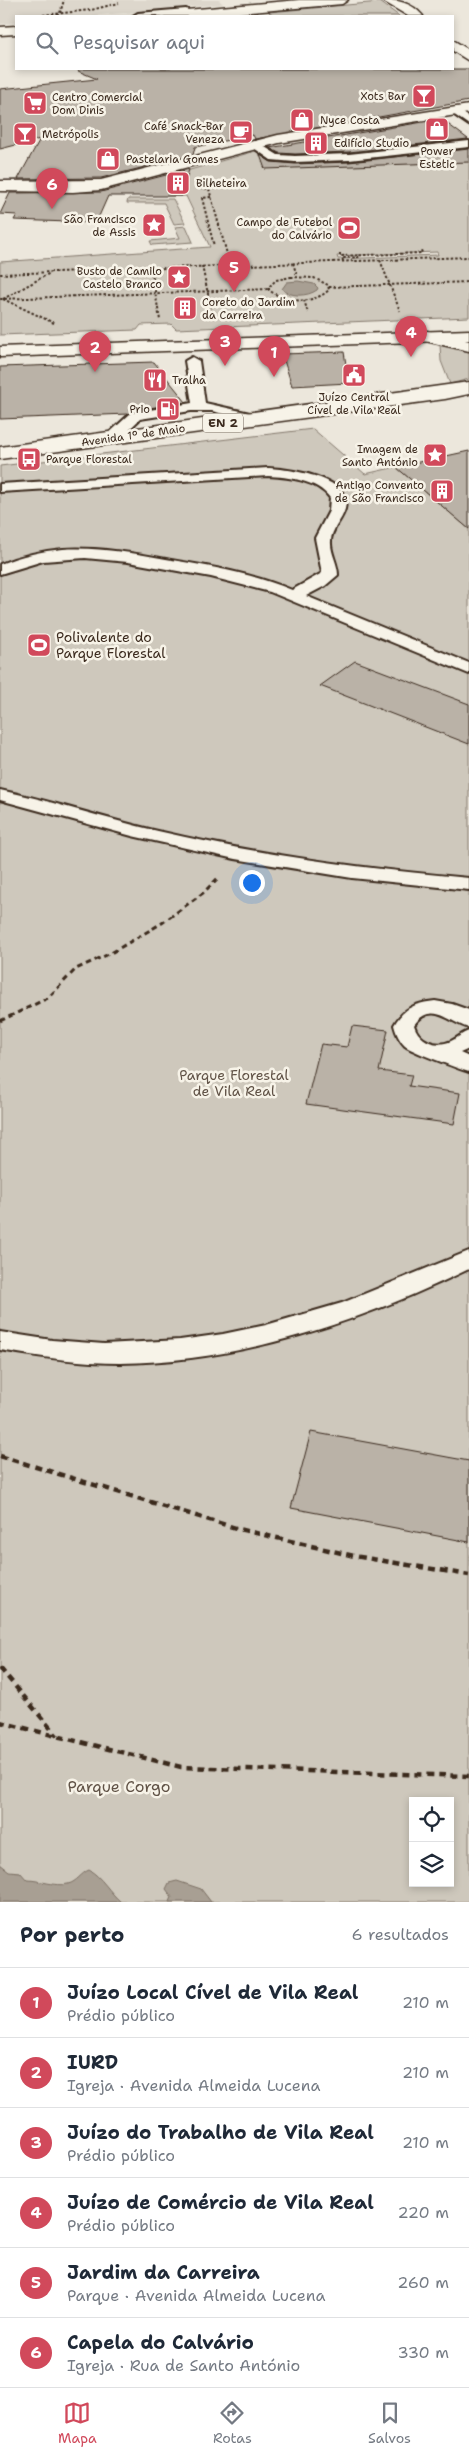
<!DOCTYPE html>
<html lang="pt">
<meta charset="utf-8">
<style>
:root{--surface:#fff;--page:#f2f2f3;--text:#1f2937;--muted:#747a83;--line:#e0e1e3;--accent:#d1495b}
body{margin:0;font-family:"Shantell Sans",sans-serif;background:var(--page);color:var(--text)}
.controls{position:absolute;right:15px;bottom:15px;display:grid;overflow:hidden;border-radius:0px;box-shadow:0 2px 8px #0003}
.controls button{width:45px;height:45px;display:grid;place-items:center;padding:0;border:0;border-bottom:1px solid var(--line);background:var(--surface);color:var(--text);font:25px sans-serif}
.you{position:absolute;left:251px;top:882px;width:18px;height:18px;margin:-12px;border:4px solid #fff;border-radius:50%;background:#1a73e8;box-shadow:0 0 0 8px #1a73e833}
.badge{display:grid;place-items:center;width:32px;height:32px;border-radius:50%;background:var(--accent);color:#fff;font-size:16px;font-weight:700}
.pin{position:absolute;translate:-50% -41px;filter:drop-shadow(0 1px 2px #0008)}
.pin::after{content:'';position:absolute;top:26px;width:18px;height:15px;background:inherit;clip-path:polygon(0 0,100% 0,50% 100%)}
.list{margin:0;padding:0;list-style:none}
h2{display:flex;justify-content:space-between;align-items:center;height:65px;margin:0;padding:0 20px;font-size:21px}
h2 small{font-size:16px;font-weight:400;color:var(--muted)}
.list li{display:grid;grid-template-columns:32px 1fr auto;gap:15px;align-items:center;box-sizing:border-box;height:70px;padding:0 20px;border-top:1px solid var(--line)}
.list b{display:block;font-size:19px;white-space:nowrap}
.list p{margin:0;font-size:16px;white-space:nowrap;color:var(--muted)}
.list em{font-size:16px;font-style:normal;color:var(--muted)}
.icon{flex:none;width:28px;height:28px;fill:none;stroke:currentColor;stroke-width:2;stroke-linecap:round;stroke-linejoin:round}
.map{position:relative;flex:none;width:469px;height:1902px;overflow:hidden}
.search{position:absolute;background:var(--surface);box-shadow:0 2px 8px #0003;left:15px;right:15px;top:15px;height:55px;display:flex;align-items:center;gap:12px;box-sizing:border-box;padding:0 18px;border-radius:0px;color:var(--muted);font-size:19px}
.sheet{height:485px;background:var(--surface)}
nav{display:flex;justify-content:space-around;align-items:center;box-sizing:border-box;height:70px;border-top:1px solid var(--line);background:var(--surface);font-size:14px;color:var(--muted)}
nav a{display:grid;justify-items:center;gap:2px}
nav .on{color:var(--accent)}
.map>svg:first-child{display:block}
.built{fill:#ddd7cc}
.green{fill:#cec8bc;stroke:#84796d;fill-rule:evenodd}
.water{fill:#a89f93;stroke:#7c7064}
.building{fill:#bab2a7;stroke:#3b2a1e}
.lines{fill:none;stroke-linecap:round;stroke-linejoin:round}
.service-casing{stroke:#3b2a1e;stroke-width:4}
.minor-casing{stroke:#3b2a1e;stroke-width:3}
.primary-casing{stroke:#3b2a1e;stroke-width:3}
.path-far2{stroke:#3b2a1e;stroke-width:2;stroke-dasharray:2.5 2;stroke-linecap:butt}
.path-far1{stroke:#3b2a1e;stroke-width:3;stroke-dasharray:5.5 4;stroke-linecap:butt}
.path{stroke:#3b2a1e;stroke-width:4.5;stroke-dasharray:7 5;stroke-linecap:butt}
.service{fill:#f7f3e8;fill-rule:evenodd}
.minor{fill:#f7f3e8;fill-rule:evenodd}
.primary{fill:#f7f3e8;fill-rule:evenodd}
.labels{text-anchor:middle;stroke-width:5;stroke-linejoin:round;paint-order:stroke}
.far-poi-label{font-size:11px;fill:#3b2a1e;stroke:#f7f3e8;text-anchor:start}
.far-street-label{font-size:11px;fill:#3b2a1e;stroke:#f7f3e8}
.shield{fill:#f7f3e8;stroke:#73665b;stroke-width:1}
.shield-label{font-size:12px;font-weight:bold;fill:#3b2a1e}
.poi-label{font-size:14px;fill:#3b2a1e;stroke:#f7f3e8;text-anchor:start}
.park-label{font-size:14px;fill:#605246;stroke:#f7f3e8}
.near-park-label{font-size:16px;fill:#605246;stroke:#f7f3e8}
</style>
<div class="map">
<svg width="469" height="1902" viewBox="0 0 469 1902">
<rect width="100%" height="100%" fill="#ece7dc"/>
<filter id="ink" filterUnits="userSpaceOnUse"><feTurbulence type="fractalNoise" baseFrequency=".02" numOctaves="2"/><feDisplacementMap in="SourceGraphic" scale="10" xChannelSelector="R" yChannelSelector="G"/><feConvolveMatrix kernelMatrix="1 2 1 2 8 2 1 2 1" color-interpolation-filters="sRGB"/></filter>
<g filter="url(#ink)">
<!-- built -->
<polygon class="built" points="0,0 219,0 223,4 90,16 16,16 16,23 0,24"/>
<!-- green -->
<g class="green">
<polygon points="380,2 399,16 274,16 269,12"/>
<path d="M259,150l4,12 206,-7v162l-293,12 -5,-5 -30,1 -4,5 -137,5v-73l210,-15 -24,-51h-20l6,-18 4,-4zM437,252l1,3 -100,4 -1,-3z"/>
<polygon points="128,199 173,199 185,223 174,224 164,203 127,203"/>
<polygon points="186,226 193,242 152,245 150,241 180,238 175,227"/>
<polygon points="440,345 469,350 469,379 450,384 441,361"/>
<path d="M313,429l52,45 31,-7 73,62v1373h-469v-1436zM413,1801h37v82h-37z"/>
</g>
<!-- water -->
<g class="water">
<path d="M298,281l16,3 4,4 -1,2c-10,7 -27,7 -35,-1l5,-7z"/>
<path d="M0,1864l9,7 11,1 7,8c13,0 29,7 41,4 9,-2 13,-11 21,-14 12,6 21,23 32,32h-121z"/>
<polygon points="177,1881 201,1889 211,1902 170,1902 172,1897 166,1889 169,1883"/>
</g>
<!-- building -->
<g class="building">
<polygon points="78,69 469,69 469,101 255,139 253,135 195,147 193,155 101,178 18,179 40,139 0,149 0,89 97,79 78,71"/>
<polygon points="441,119 468,139 349,152 295,154 279,153 269,148"/>
<polygon points="469,149 469,162 265,169 260,155 271,162 295,164 349,162"/>
<polygon points="189,169 182,196 108,196 96,223 14,220 17,215 0,214 10,193 101,192"/>
<polygon points="344,352 349,383 292,386 282,354"/>
<polygon points="154,362 186,402 131,411 128,414 0,419 0,367"/>
<polygon points="469,451 469,529 396,467"/>
<polygon points="355,661 469,704 469,744 320,686"/>
<polygon points="352,1026 388,1030 379,1071 412,1075 409,1086 460,1093 454,1124 306,1104 321,1044 347,1047"/>
<polygon points="311,1432 469,1461 469,1542 291,1508"/>
</g>
<g class="lines">
<!-- service casing -->
<g class="service-casing">
<g id="service">
<polygon points="186,9 191,12 189,14 133,16 138,13"/>
<polygon points="457,109 469,117 469,125 453,114 453,110"/>
<polygon points="255,141 278,155 295,156 349,154 469,141 469,147 349,160 295,162 271,160 251,146 251,142"/>
<polygon points="192,357 199,361 205,403 259,415 261,418 259,421 254,422 212,411 191,411 140,419 117,441 107,441 105,438 107,435 131,413 192,403 185,361"/>
<path d="M268,468c21,1 85,9 77,41 -3,12 -14,20 -14,32 -1,12 7,22 7,34l-13,11 -19,10 163,67v11l-199,-82 -59,-15 -83,-15 -43,-4 -42,3 -43,13v-10c20,-8 41,-13 63,-15 34,-2 69,4 103,10 42,7 86,14 126,31l30,-17 -7,-35 14,-27 1,-13c-13,-18 -42,-21 -62,-22l-268,16v-8z"/>
<path d="M0,790c53,11 105,29 158,41 102,24 206,38 311,47v12l-117,-12 -117,-19 -103,-23 -132,-36z"/>
<path d="M435,1001l17,3 17,6v18c-19,-5 -37,-28 -55,-3 5,16 22,23 37,16 7,-3 11,-8 18,-10v18l-9,4 9,4v15c-10,-3 -58,-21 -64,-26 -6,-6 -9,-13 -11,-21 10,-17 21,-22 41,-24z"/>
<path d="M469,1251v18c-107,52 -228,93 -349,94 -40,0 -80,-6 -120,-13v-18l52,8 52,4 76,-4 43,-6 43,-9 76,-22z"/>
</g>
</g>
<!-- minor casing -->
<g class="minor-casing">
<g id="minor">
<polygon points="299,0 348,0 342,4 204,16 157,16 164,12"/>
<path d="M381,0c17,0 30,2 42,16h-15z"/>
<polygon points="16,26 16,34 0,35 0,27"/>
<polygon points="453,40 469,50 469,61 453,51"/>
<polygon points="469,105 469,113 279,143 101,190 73,192 0,191 0,181 101,180 278,135"/>
<polygon points="469,330 469,340 0,357 0,347"/>
</g>
</g>
<!-- primary casing -->
<g class="primary-casing">
<g id="primary">
<polygon points="427,331 469,341 469,351 421,340 418,336 421,332"/>
<polygon points="469,382 469,394 445,399 0,459 0,447"/>
</g>
</g>
<!-- path-far2 -->
<g class="path-far2">
<polyline points="60,13 64,0"/>
<polyline points="34,16 91,10 119,3"/>
<polyline points="200,188 209,189 227,254"/>
<polyline points="211,197 202,198 214,246"/>
<polyline points="340,253 340,256 422,253 421,250"/>
<polyline points="380,260 400,311"/>
<polyline points="343,261 342,258 360,257"/>
<polyline points="293,263 297,276"/>
<polyline points="202,266 213,317"/>
<polyline points="151,268 160,320"/>
<polyline points="0,274 469,257"/>
<path d="M291,277l23,1 14,7 1,5c-17,15 -43,13 -60,0v-3l7,-7z"/>
<polyline points="329,287 469,282"/>
<polyline points="0,299 269,289"/>
<polyline points="3,299 54,323"/>
<polyline points="3,299 50,273"/>
<polyline points="304,300 308,313"/>
</g>
<!-- path-far1 -->
<polyline class="path-far1" points="0,1021 48,998 76,969 111,953 162,923 203,893 219,877"/>
<!-- path -->
<g class="path">
<polyline points="0,1456 239,1529 354,1556 469,1575"/>
<polyline points="0,1668 57,1736"/>
<polyline points="0,1722 181,1767 469,1776"/>
</g>
<!-- service -->
<use href="#service" class="service"/>
<!-- minor -->
<use href="#minor" class="minor"/>
<!-- primary -->
<use href="#primary" class="primary"/>
</g>
</g>
<!-- icons -->
<defs>
<g id="bar-square" transform="scale(1.25)"><rect x="-9" y="-9" width="18" height="18" rx="4" fill="#d1495b" stroke="#f7f3e8"/><path d="M-6-5H6L.8 .8V4.5H3.5V6h-7V4.5H-.8V.8Z" fill="#fff"/></g>
<g id="supermarket-square" transform="scale(1.25)"><rect x="-9" y="-9" width="18" height="18" rx="4" fill="#d1495b" stroke="#f7f3e8"/><path d="M-6-5.5h2.5l.6 2H6L4.5 2H-2.5L-4.4-4H-6ZM-1.5 3.2a1.3 1.3 0 1 0 .1 0ZM3 3.2a1.3 1.3 0 1 0 .1 0Z" fill="#fff"/></g>
<g id="shop-square" transform="scale(1.25)"><rect x="-9" y="-9" width="18" height="18" rx="4" fill="#d1495b" stroke="#f7f3e8"/><path d="M-5-2.5h2.3a2.7 3.5 0 0 1 5.4 0H5L5.5 6h-11ZM-1.5-2.5h3a1.5 2.3 0 0 0-3 0Z" fill="#fff"/></g>
<g id="cafe-square" transform="scale(1.25)"><rect x="-9" y="-9" width="18" height="18" rx="4" fill="#d1495b" stroke="#f7f3e8"/><path d="M-5.5-4.5H6V0H3Q3 3.5 0 3.5H-2.5Q-5.5 3.5-5.5 0ZM3-3.2v2h1.7v-2ZM-6 4.5H4V6H-6Z" fill="#fff"/></g>
<g id="building-square" transform="scale(1.25)"><rect x="-9" y="-9" width="18" height="18" rx="4" fill="#d1495b" stroke="#f7f3e8"/><path d="M-4-6H4V6H1V3H-1V6H-4ZM-2.5-4.3h1.7v1.8h-1.7ZM.8-4.3h1.7v1.8H.8ZM-2.5-1h1.7V.8h-1.7ZM.8-1h1.7V.8H.8Z" fill="#fff"/></g>
<g id="sight-square" transform="scale(1.25)"><rect x="-9" y="-9" width="18" height="18" rx="4" fill="#d1495b" stroke="#f7f3e8"/><path d="M0-6L1.8-2.2L6-1.7L2.9 1.2L3.7 5.4L0 3.3L-3.7 5.4L-2.9 1.2L-6-1.7L-1.8-2.2Z" fill="#fff"/></g>
<g id="stadium-square" transform="scale(1.25)"><rect x="-9" y="-9" width="18" height="18" rx="4" fill="#d1495b" stroke="#f7f3e8"/><path d="M0-5a6.5 5 0 1 0 0 10a6.5 5 0 1 0 0-10ZM-3.5-1.8h7v3.6h-7Z" fill="#fff"/></g>
<g id="civic-square" transform="scale(1.25)"><rect x="-9" y="-9" width="18" height="18" rx="4" fill="#d1495b" stroke="#f7f3e8"/><path d="M-.6-6.5H3V-4.5H.6V-3L4-1V1h2V6H-6V1h2V-1L-.6-3ZM-1.2 2.5V6h2.4V2.5Z" fill="#fff"/></g>
<g id="restaurant-square" transform="scale(1.25)"><rect x="-9" y="-9" width="18" height="18" rx="4" fill="#d1495b" stroke="#f7f3e8"/><path d="M-5-6h1v4h1v-4h1v4h1v-4h1v5L-1.5 .5V6h-2V.5L-5-1ZM5-6V6H3V1.5H1.5Q1.5-4 5-6Z" fill="#fff"/></g>
<g id="fuel-square" transform="scale(1.25)"><rect x="-9" y="-9" width="18" height="18" rx="4" fill="#d1495b" stroke="#f7f3e8"/><path d="M-5.5-6h7V0h2V4h1.3V-2.5L3-4.5l.8-.8L6-3V5H2.5V1h-1V6h-7ZM-4.2-4.7v3.2H.2V-4.7Z" fill="#fff"/></g>
<g id="bus-square" transform="scale(1.25)"><rect x="-9" y="-9" width="18" height="18" rx="4" fill="#d1495b" stroke="#f7f3e8"/><path d="M-5-6H5V4H4V6H2V4H-2V6H-4V4H-5ZM-3.5-4V0h7V-4ZM-3.5 1.2v1.5H-2V1.2ZM2 1.2v1.5H3.5V1.2Z" fill="#fff"/></g>
</defs>
<g fill-rule="evenodd">
<use href="#bar-square" x="424" y="96"/>
<use href="#supermarket-square" x="35" y="103"/>
<use href="#shop-square" x="302" y="120"/>
<use href="#shop-square" x="437" y="129"/>
<use href="#cafe-square" x="241" y="132"/>
<use href="#bar-square" x="25" y="134"/>
<use href="#building-square" x="316" y="143"/>
<use href="#shop-square" x="108" y="159"/>
<use href="#building-square" x="178" y="183"/>
<use href="#sight-square" x="154" y="225"/>
<use href="#stadium-square" x="349" y="228"/>
<use href="#sight-square" x="179" y="277"/>
<use href="#building-square" x="185" y="308"/>
<use href="#civic-square" x="354" y="375"/>
<use href="#restaurant-square" x="155" y="380"/>
<use href="#fuel-square" x="168" y="409"/>
<use href="#sight-square" x="435" y="455"/>
<use href="#bus-square" x="29" y="459"/>
<use href="#building-square" x="442" y="491"/>
<use href="#stadium-square" x="39" y="645"/>
</g>
<g class="labels">
<!-- far-poi labels -->
<g class="far-poi-label">
<text x="406" y="100" text-anchor="end">Xots Bar</text>
<text x="52" y="101">Centro Comercial<tspan x="52" dy="13">Dom Dinis</tspan></text>
<text x="320" y="124">Nyce Costa</text>
<text x="224" y="130" text-anchor="end">Café Snack-Bar<tspan x="224" dy="13">Veneza</tspan></text>
<text x="42" y="138">Metrópolis</text>
<text x="334" y="147">Edifício Studio</text>
<text x="437" y="155" text-anchor="middle">Power<tspan x="437" dy="13">Estetic</tspan></text>
<text x="126" y="163">Pastelaria Gomes</text>
<text x="196" y="187">Bilheteira</text>
<text x="136" y="223" text-anchor="end">São Francisco<tspan x="136" dy="13">de Assis</tspan></text>
<text x="332" y="226" text-anchor="end">Campo de Futebol<tspan x="332" dy="13">do Calvário</tspan></text>
<text x="162" y="275" text-anchor="end">Busto de Camilo<tspan x="162" dy="13">Castelo Branco</tspan></text>
<text x="202" y="306">Coreto do Jardim<tspan x="202" dy="13">da Carreira</tspan></text>
<text x="172" y="384">Tralha</text>
<text x="354" y="401" text-anchor="middle">Juízo Central<tspan x="354" dy="13">Cível de Vila Real</tspan></text>
<text x="150" y="413" text-anchor="end">Prio</text>
<text x="418" y="453" text-anchor="end">Imagem de<tspan x="418" dy="13">Santo António</tspan></text>
<text x="46" y="463">Parque Florestal</text>
<text x="424" y="489" text-anchor="end">Antigo Convento<tspan x="424" dy="13">de São Francisco</tspan></text>
</g>
<!-- far-street labels -->
<g class="far-street-label">
<text transform="translate(133 435) rotate(-8)" y="4">Avenida 1º de Maio</text>
</g>
<!-- shield labels -->
<rect class="shield" x="203" y="413.5" width="40" height="19" rx="4"/>
<g class="shield-label">
<text x="223" y="427">EN 2</text>
</g>
<!-- poi labels -->
<g class="poi-label">
<text x="56" y="642">Polivalente do<tspan x="56" dy="16">Parque Florestal</tspan></text>
</g>
<!-- park labels -->
<g class="park-label">
<text x="234" y="1080">Parque Florestal<tspan x="234" dy="16">de Vila Real</tspan></text>
</g>
<!-- near-park labels -->
<g class="near-park-label">
<text x="119" y="1792">Parque Corgo</text>
</g>
</g>
</svg>
<div class="controls">
<button><svg class="icon" aria-label="locate" viewBox="0 0 24 24"><circle cx="12" cy="12" r="6"/><path d="M12 2v4M12 18v4M2 12h4M18 12h4"/></svg></button>
<button><svg class="icon" aria-label="layers" viewBox="0 0 24 24"><path d="M12 4l9 5-9 5-9-5zM3 14l9 5 9-5"/></svg></button>
</div>
<div class="you"></div>
<div class="pin badge" style="left:274px;top:377px">1</div>
<div class="pin badge" style="left:95px;top:372px">2</div>
<div class="pin badge" style="left:225px;top:366px">3</div>
<div class="pin badge" style="left:411px;top:357px">4</div>
<div class="pin badge" style="left:234px;top:292px">5</div>
<div class="pin badge" style="left:52px;top:209px">6</div>
<div class="search"><svg class="icon" aria-label="search" viewBox="0 0 24 24"><circle cx="10" cy="10" r="6"/><path d="M15 15l6 6"/></svg>Pesquisar aqui</div>
</div>
<section class="sheet">
<h2>Por perto<small>6 resultados</small></h2>
<ul class="list">
<li><span class="badge">1</span><div><b>Juízo Local Cível de Vila Real</b><p>Prédio público</p></div><em>210 m</em></li>
<li><span class="badge">2</span><div><b>IURD</b><p>Igreja · Avenida Almeida Lucena</p></div><em>210 m</em></li>
<li><span class="badge">3</span><div><b>Juízo do Trabalho de Vila Real</b><p>Prédio público</p></div><em>210 m</em></li>
<li><span class="badge">4</span><div><b>Juízo de Comércio de Vila Real</b><p>Prédio público</p></div><em>220 m</em></li>
<li><span class="badge">5</span><div><b>Jardim da Carreira</b><p>Parque · Avenida Almeida Lucena</p></div><em>260 m</em></li>
<li><span class="badge">6</span><div><b>Capela do Calvário</b><p>Igreja · Rua de Santo António</p></div><em>330 m</em></li>
</ul>
</section>
<nav>
<a class="on"><svg class="icon" aria-label="map" viewBox="0 0 24 24"><path d="M3 6l6-2 6 2 6-2v14l-6 2-6-2-6 2zM9 4v14M15 6v14"/></svg>Mapa</a>
<a><svg class="icon" aria-label="directions" viewBox="0 0 24 24"><path d="M12 3l9 9-9 9-9-9zM9 14v-3h6M13 9l2 2-2 2"/></svg>Rotas</a>
<a><svg class="icon" aria-label="saved" viewBox="0 0 24 24"><path d="M7 4h10v16l-5-4-5 4z"/></svg>Salvos</a>
</nav>
